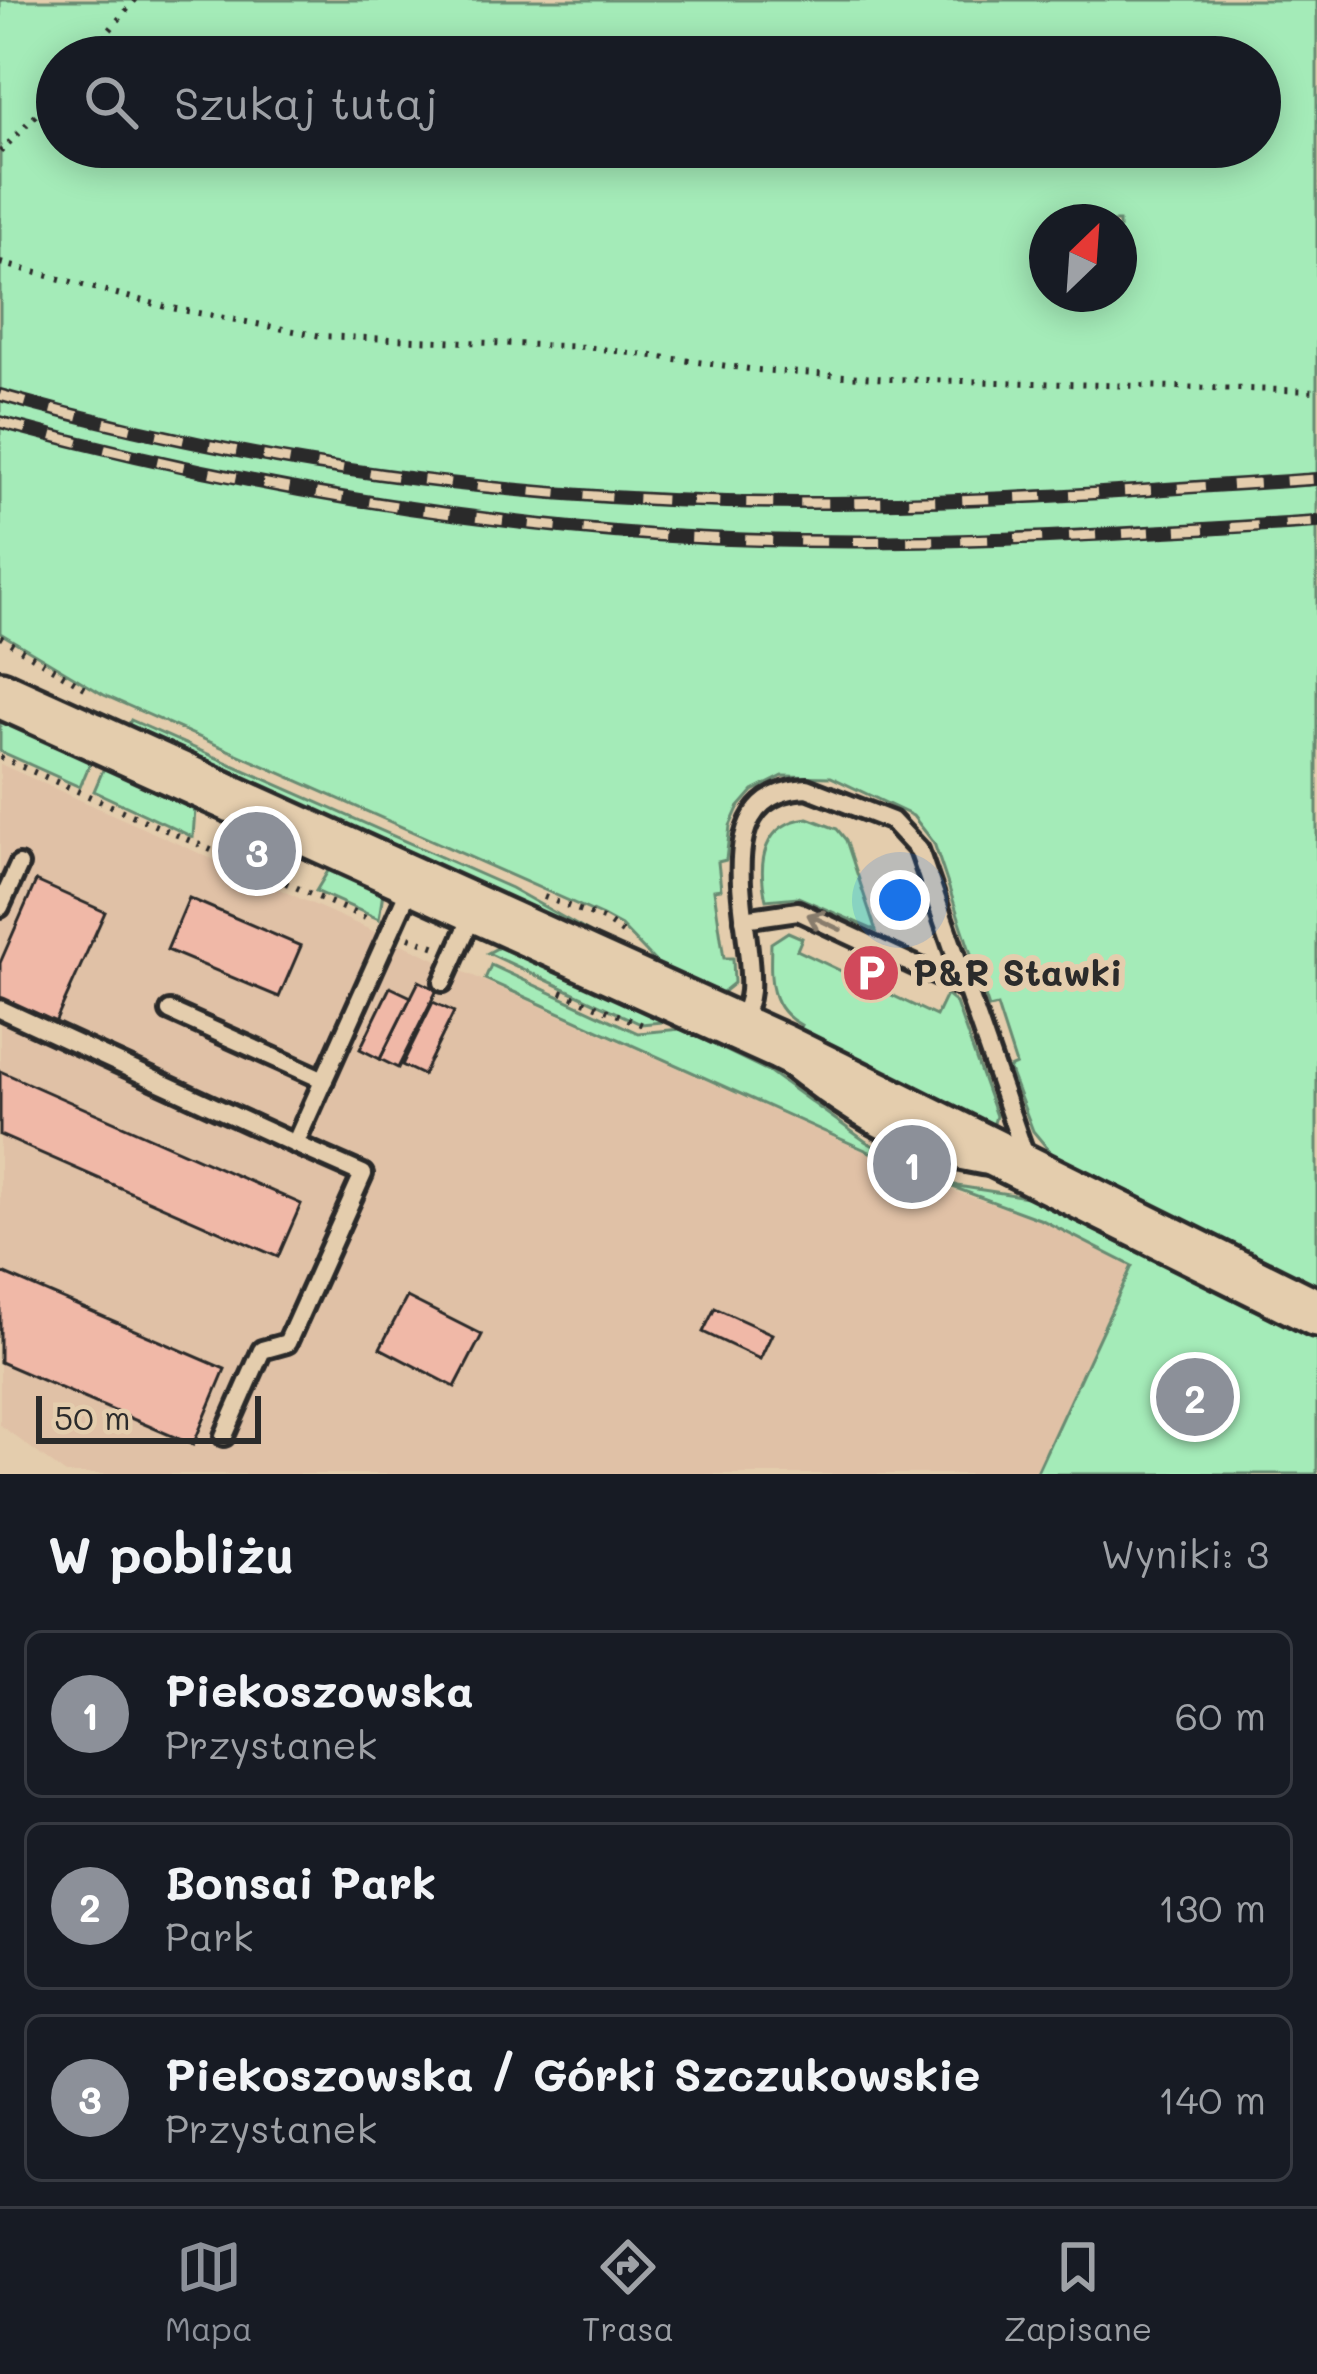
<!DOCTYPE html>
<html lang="pl">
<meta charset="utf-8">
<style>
:root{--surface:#171b24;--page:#242831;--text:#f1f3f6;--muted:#9ea1a6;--line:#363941;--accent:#8c9099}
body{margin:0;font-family:Mali,sans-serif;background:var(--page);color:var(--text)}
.compass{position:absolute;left:1029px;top:204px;width:108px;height:108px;border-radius:50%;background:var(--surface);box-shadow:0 6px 30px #0003;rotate:25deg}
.scale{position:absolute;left:36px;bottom:30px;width:225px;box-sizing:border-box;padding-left:12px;border:6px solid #2b2b2b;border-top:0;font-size:33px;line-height:42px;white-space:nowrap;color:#2b2b2b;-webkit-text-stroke:9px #e4cdad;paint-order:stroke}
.you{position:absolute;left:900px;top:900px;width:42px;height:42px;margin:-30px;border:9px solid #fff;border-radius:50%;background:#1a73e8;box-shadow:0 0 0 18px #1a73e833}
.badge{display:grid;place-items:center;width:78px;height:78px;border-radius:50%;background:var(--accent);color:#fff;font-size:39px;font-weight:700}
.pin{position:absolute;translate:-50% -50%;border:6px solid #fff;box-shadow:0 3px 12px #0006}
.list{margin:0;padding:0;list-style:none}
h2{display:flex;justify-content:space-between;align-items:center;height:156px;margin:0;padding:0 48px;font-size:51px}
h2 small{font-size:39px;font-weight:400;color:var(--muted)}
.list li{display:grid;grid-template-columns:78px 1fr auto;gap:36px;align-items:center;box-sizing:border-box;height:168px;margin:0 24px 24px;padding:0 24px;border:3px solid var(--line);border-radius:18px}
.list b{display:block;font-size:45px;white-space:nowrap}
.list p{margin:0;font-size:39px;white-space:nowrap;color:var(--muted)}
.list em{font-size:39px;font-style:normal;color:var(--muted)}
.icon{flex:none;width:66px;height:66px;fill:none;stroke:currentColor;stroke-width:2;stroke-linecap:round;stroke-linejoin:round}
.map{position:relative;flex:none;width:1317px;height:1474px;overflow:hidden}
.search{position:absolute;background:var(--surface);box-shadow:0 6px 30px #0003;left:36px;right:36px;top:36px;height:132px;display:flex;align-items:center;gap:30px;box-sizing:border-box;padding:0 42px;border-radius:66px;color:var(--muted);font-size:45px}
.sheet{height:732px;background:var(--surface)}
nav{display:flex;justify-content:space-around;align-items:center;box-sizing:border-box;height:168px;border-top:3px solid var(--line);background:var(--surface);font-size:33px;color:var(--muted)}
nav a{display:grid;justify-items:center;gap:6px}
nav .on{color:var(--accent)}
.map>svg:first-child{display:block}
.built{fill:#e0c1a6}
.green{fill:#a4ebb8;stroke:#688b72;stroke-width:3;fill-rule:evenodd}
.building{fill:#f0b8a7;stroke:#2b2b2b;stroke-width:3}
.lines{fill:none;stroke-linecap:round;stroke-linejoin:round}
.lane-casing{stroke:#2b2b2b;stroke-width:26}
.secondary-casing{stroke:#2b2b2b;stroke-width:54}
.path{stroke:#2b2b2b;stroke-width:6;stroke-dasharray:3 9;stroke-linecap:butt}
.lane{stroke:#e4cdad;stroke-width:16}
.secondary{stroke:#e4cdad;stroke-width:45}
.rail-casing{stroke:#2b2b2b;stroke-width:14}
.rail{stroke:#e4cdad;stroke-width:9;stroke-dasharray:27;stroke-linecap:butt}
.oneway{stroke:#887c6c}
.labels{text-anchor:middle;stroke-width:12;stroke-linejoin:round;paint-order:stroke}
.poi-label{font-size:36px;font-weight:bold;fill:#2b2b2b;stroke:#e4cdad;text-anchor:start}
</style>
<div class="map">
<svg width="1317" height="1474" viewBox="0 0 1317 1474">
<rect width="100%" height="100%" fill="#e4cdad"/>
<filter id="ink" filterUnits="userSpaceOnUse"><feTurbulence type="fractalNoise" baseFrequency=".00833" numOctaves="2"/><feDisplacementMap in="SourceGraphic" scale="24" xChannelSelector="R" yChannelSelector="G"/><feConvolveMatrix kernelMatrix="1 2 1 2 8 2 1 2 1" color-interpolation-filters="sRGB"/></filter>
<g filter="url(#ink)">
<!-- built -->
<polygon class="built" points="0,764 953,1191 1042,1220 1132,1265 1036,1474 66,1474 0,1425"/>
<!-- green -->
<g class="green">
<path d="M0,0h1317v1294l-259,-133 -25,-30 -24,-63 7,-3 -19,-59 -8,2 -55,-165 -21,-27 -82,-39 -48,-1 -30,15 -15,17 -8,18 -4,34 -8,2 3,27 -7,1 10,68h9l1,25 -16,13 -48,-19 -49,-51 -18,-10 -499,-221 -104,-62zM57,57h1203v90h-1203zM1047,222h72v72h-72z"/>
<polygon points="0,712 93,756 80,787 0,751"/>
<polygon points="131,720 511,888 589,932 586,938 126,730"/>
<polygon points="106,763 128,768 195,809 193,837 94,791"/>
<path d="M808,818l29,11 9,11 30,91 -78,-34 -32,3c-9,-38 -3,-77 42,-82z"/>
<polygon points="331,866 384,886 379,919 316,891"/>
<path d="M788,932l14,6 -5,12 139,66 10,-21 10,8 40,113 -2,7 -8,2 -189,-90 4,-10c-33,-17 -31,-46 -30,-82z"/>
<polygon points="503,945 683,1020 641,1024 488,953"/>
<polygon points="491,965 638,1033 681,1029 770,1072 865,1141 902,1162 901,1166 485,979"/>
<polygon points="922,1171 957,1186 1034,1198 1038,1190 1317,1333 1317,1474 1036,1474 1132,1266 1042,1220 920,1175"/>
</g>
<!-- building -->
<g class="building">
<polygon points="36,881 105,912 54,1025 0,1001 0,963"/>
<polygon points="189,898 301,946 279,997 167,950"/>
<polygon points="419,981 437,990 398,1068 380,1059"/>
<polygon points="390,987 411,997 380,1059 360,1049"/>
<polygon points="433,1002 454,1012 423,1075 402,1065"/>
<polygon points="0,1071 301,1204 278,1257 0,1135"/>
<polygon points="0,1272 225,1369 193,1445 0,1362"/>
<polygon points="407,1297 482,1335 455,1387 380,1348"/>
<polygon points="715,1308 772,1334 760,1359 703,1332"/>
</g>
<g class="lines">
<!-- lane casing -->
<g class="lane-casing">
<g id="lane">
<path d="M807,788l85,33 27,29 110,317c-110,8 -211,-74 -291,-141 5,-11 11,-22 12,-35 5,-64 -49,-197 57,-203z"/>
<polyline points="0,907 19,865"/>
<polyline points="744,919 798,911 968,990"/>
<polyline points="443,982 474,912"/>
<polyline points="0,1009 295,1144 411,885"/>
<polyline points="170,1011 324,1080"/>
<polyline points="224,1436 262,1350 287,1343 363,1174 295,1144"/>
</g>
</g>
<!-- secondary casing -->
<g class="secondary-casing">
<polyline id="secondary" points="0,694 781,1047 1317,1313"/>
</g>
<!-- path -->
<g class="path">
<polyline points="87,57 135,0"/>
<polyline points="0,152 57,93"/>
<polyline points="0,263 166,307 321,336 586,347 757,370 890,379 1317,391"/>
<polyline points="0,637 90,691"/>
<polyline points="0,757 370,920"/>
<polyline points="544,897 603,919 624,934"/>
<polyline points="409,937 436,947"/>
<polyline points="561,992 648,1027"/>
</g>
<!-- lane -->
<use href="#lane" class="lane"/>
<!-- secondary -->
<use href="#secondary" class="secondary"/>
<!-- rail casing -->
<g class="rail-casing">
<g id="rail">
<path d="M0,395c236,67 482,101 727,107 197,5 394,-10 590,-23"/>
<path d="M0,422c214,58 432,97 653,113 222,15 443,1 664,-13"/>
</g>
</g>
<!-- rail -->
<use href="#rail" class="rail"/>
</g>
<!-- one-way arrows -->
<defs><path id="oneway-shaft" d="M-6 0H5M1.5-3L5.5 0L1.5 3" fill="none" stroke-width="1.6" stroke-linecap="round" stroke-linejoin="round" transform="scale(3)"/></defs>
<use class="oneway" href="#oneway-shaft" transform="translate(824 922) rotate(-155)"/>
</g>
<!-- icons -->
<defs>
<g id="parking-disc" transform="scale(3)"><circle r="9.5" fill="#d1495b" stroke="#e4cdad"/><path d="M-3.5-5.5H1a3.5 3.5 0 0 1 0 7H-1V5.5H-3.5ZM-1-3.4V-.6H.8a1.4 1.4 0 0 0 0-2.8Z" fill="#fff"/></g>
</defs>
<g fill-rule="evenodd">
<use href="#parking-disc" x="871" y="973"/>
</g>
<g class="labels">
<!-- poi labels -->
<g class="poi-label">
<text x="913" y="986">P&amp;R Stawki</text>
</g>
</g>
</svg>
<svg class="compass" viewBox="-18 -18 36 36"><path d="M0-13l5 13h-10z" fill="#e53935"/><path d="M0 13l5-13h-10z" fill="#9ea1a6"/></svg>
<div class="scale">50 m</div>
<div class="you"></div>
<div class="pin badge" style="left:912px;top:1164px">1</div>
<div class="pin badge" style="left:1195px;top:1397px">2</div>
<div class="pin badge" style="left:257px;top:851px">3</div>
<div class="search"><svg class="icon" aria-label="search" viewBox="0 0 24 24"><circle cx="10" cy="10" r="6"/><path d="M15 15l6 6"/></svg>Szukaj tutaj</div>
</div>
<section class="sheet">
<h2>W pobliżu<small>Wyniki: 3</small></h2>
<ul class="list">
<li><span class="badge">1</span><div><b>Piekoszowska</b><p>Przystanek</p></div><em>60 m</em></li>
<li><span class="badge">2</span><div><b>Bonsai Park</b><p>Park</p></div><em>130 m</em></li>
<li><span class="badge">3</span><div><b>Piekoszowska / Górki Szczukowskie</b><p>Przystanek</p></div><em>140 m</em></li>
</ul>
</section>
<nav>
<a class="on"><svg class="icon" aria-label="map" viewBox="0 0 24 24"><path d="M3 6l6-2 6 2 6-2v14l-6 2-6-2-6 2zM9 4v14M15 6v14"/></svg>Mapa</a>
<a><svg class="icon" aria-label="directions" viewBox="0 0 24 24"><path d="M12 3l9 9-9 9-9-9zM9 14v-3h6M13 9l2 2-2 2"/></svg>Trasa</a>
<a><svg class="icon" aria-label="saved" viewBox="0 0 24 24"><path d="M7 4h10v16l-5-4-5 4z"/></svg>Zapisane</a>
</nav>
